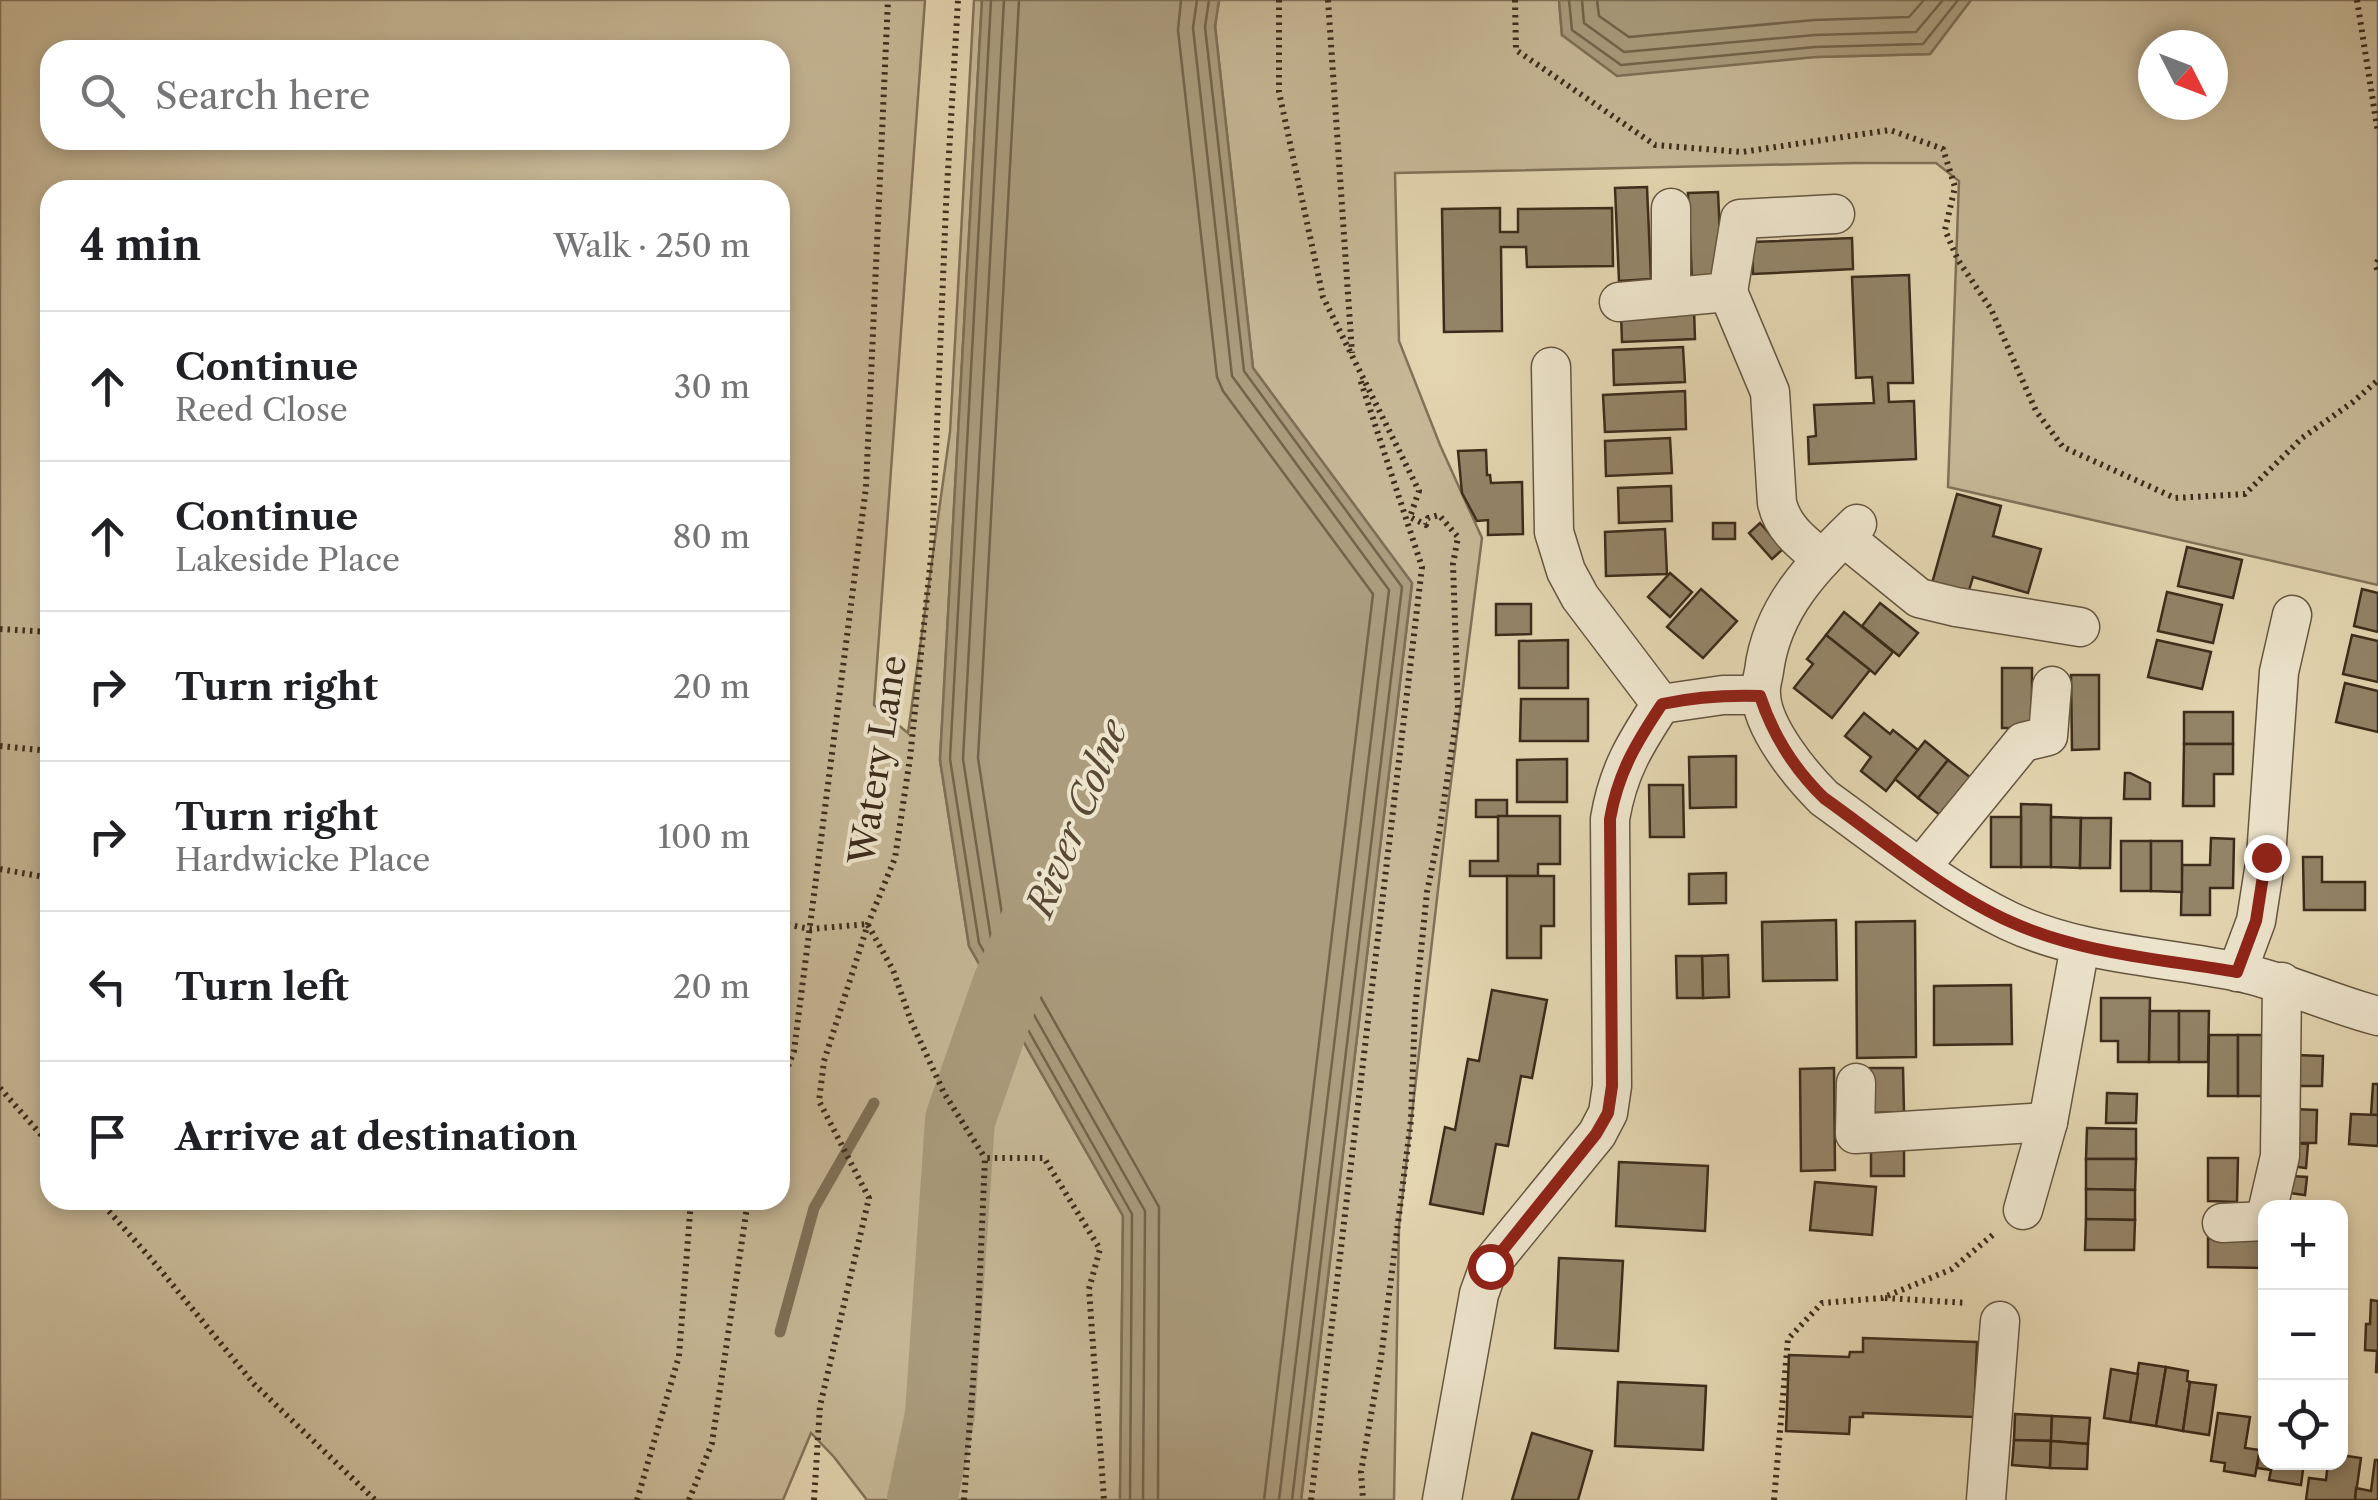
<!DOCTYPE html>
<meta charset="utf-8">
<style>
:root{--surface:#fff;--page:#f2f2f2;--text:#202124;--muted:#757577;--line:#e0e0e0}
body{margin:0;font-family:"Libre Caslon Text",serif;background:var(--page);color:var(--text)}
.controls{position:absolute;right:30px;bottom:30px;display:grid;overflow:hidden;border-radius:20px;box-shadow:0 5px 15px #0003}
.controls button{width:90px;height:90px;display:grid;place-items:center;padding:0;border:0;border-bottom:2px solid var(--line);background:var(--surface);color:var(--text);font:50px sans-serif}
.compass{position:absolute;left:2138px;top:30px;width:90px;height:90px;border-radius:50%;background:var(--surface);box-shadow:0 5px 15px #0003;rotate:132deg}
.stop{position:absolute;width:30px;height:30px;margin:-22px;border:8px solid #8f2418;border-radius:50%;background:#fff}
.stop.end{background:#8f2418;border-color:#fff;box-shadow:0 2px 10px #0008}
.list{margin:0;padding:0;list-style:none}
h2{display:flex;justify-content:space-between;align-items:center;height:130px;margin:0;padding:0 40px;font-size:42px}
h2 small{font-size:32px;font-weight:400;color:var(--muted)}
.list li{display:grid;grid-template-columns:65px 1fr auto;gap:30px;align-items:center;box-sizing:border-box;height:150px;padding:0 40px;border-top:2px solid var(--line)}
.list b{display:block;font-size:38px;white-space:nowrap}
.list p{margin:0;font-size:32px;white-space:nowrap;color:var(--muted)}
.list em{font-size:32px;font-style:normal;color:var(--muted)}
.icon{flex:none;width:55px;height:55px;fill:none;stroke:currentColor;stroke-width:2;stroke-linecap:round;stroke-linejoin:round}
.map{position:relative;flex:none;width:2378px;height:1500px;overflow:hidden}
.search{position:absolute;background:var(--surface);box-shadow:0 5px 15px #0003;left:40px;top:40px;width:750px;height:110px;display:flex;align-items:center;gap:25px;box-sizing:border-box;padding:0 35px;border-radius:30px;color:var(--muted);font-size:38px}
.panel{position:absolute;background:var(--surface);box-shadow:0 5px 15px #0003;left:40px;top:180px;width:750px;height:1030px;border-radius:30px}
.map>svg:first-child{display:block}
.green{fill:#c7b897;stroke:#827259;stroke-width:2.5;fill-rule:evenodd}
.water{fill:#aa9c7d;stroke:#7e6f56;stroke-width:2.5}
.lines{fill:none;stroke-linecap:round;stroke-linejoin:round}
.shore{stroke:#73644c;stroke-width:2.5}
.stream{stroke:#7e6f56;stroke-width:11}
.river{stroke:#aa9c7d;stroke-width:70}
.building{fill:#938468;stroke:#3c2c1b;stroke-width:2.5}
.minor-casing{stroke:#665640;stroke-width:41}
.path{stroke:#3c2c1b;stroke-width:6;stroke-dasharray:2.5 5;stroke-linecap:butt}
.minor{stroke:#ede4cc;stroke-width:38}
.route{stroke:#8f2418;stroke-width:12}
.labels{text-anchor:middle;stroke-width:8;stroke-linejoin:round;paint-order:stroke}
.street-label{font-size:35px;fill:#3c2c1b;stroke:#ede4cc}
.water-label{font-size:38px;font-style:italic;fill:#584834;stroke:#ede4cc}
</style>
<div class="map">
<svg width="2378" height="1500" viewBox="0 0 2378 1500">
<rect width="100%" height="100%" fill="#e3d5b0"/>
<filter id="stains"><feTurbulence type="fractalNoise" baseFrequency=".002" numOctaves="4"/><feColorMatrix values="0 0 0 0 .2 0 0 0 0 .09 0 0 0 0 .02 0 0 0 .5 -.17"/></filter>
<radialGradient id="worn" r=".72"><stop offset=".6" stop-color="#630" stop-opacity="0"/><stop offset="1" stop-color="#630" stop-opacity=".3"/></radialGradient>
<!-- green -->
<g class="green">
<path d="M0,0h925l-51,705 34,28 42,-301 24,-432h8l-42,760 29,186 154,270 -3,284h-253l-33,-43 -23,-24 -28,67h-783zM50,50h730v90h-730zM50,190h730v1010h-730z"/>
<path d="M1219,0h340l3,35 254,22 114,-3 41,-54h407v585l-430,-98 11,-306 -23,-18h-82l-459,10 4,168 41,104 42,93 -36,283 -47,405 -5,274h-93l111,-917 -159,-215 -38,-342zM2153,45h60v60h-60z"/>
</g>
<!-- water -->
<g class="water">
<polygon points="982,0 1219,0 1215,26 1253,368 1412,583 1301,1500 1120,1500 1123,1216 969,946 940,760"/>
<polygon points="1559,0 1971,0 1930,54 1816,57 1617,76 1562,35"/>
</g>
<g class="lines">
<!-- shore -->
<g class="shore">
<polyline points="991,0 950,759 979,943 1132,1214 1130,1500"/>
<polyline points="1004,0 963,759 991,939 1145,1211 1143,1500"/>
<polyline points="1019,0 978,758 1005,934 1159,1207 1158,1500"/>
<polyline points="1181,0 1178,30 1217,377 1223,391 1373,594 1264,1500"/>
<polyline points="1197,0 1193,28 1232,376 1389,590 1279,1500"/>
<polyline points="1209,0 1205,27 1244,371 1402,587 1292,1500"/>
<polyline points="1569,0 1572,30 1621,65 1815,47 1923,44 1958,0"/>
<polyline points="1582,0 1584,23 1624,52 1815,35 1916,32 1943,0"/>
<polyline points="1597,0 1599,16 1629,37 1814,20 1909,17 1924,0"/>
</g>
<!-- stream -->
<polyline class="stream" points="780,1332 814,1208 874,1103"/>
<!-- river -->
<polyline class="river" points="922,1500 940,1415 960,1120 1007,986 1039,914"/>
</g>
<!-- building -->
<g class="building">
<polygon points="1647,187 1651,279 1619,281 1615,188"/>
<polygon points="1718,192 1722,279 1692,280 1688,193"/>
<polygon points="1500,208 1500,232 1518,232 1518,209 1612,208 1613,266 1527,267 1526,247 1501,247 1502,331 1444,332 1442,209"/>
<polygon points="1852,238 1853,269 1753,274 1752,242"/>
<polygon points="1909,275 1913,383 1888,383 1889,402 1914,401 1916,459 1809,464 1808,437 1816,436 1814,405 1874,403 1872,377 1856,378 1852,277"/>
<polygon points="1694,310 1695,339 1622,342 1621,313"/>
<polygon points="1683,347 1685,382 1614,385 1613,350"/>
<polygon points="1685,391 1686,429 1605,432 1603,395"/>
<polygon points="1670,438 1672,473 1606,476 1605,441"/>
<polygon points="1486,450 1487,475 1490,475 1491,483 1522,482 1523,534 1488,535 1488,520 1477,521 1462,493 1458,451"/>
<polygon points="1671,486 1672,521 1619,523 1618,488"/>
<polygon points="1957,494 2001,506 1993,536 2041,549 2028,593 1973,577 1967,597 1931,587"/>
<rect x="1713" y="523" width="22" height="16"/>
<polygon points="1760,523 1783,549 1772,559 1749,533"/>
<polygon points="1665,529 1667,574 1606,576 1605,532"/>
<polygon points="2187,547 2242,560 2233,598 2178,586"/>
<polygon points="1670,573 1692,592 1670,617 1648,597"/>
<polygon points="1701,589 1737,621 1703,658 1667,627"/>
<polygon points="2362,589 2378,593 2378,632 2354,626"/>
<polygon points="2167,592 2222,605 2213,643 2158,631"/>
<polygon points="1880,603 1918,633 1899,656 1862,626"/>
<polygon points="1496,604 1531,604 1531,634 1496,635"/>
<polygon points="1844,612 1893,652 1875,674 1826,635"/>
<polygon points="1826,635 1870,670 1832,718 1794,688 1813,664 1807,659"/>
<polygon points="2352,635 2378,641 2378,682 2343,674"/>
<polygon points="1568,640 1568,688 1519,688 1519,641"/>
<polygon points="2157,640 2211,652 2202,689 2148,677"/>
<rect x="2002" y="668" width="30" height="60"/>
<polygon points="2071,675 2099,675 2099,749 2072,750"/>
<polygon points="2345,683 2378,691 2378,732 2336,722"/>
<polygon points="1521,699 1588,699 1588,741 1520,741"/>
<rect x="2184" y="712" width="49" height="32"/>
<polygon points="1864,713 1890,734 1893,730 1918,750 1886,791 1861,771 1871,757 1845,736"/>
<polygon points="1925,741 1948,760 1918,798 1895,779"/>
<polygon points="2184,744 2233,744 2233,774 2214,774 2214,806 2183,806"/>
<polygon points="1736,756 1736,807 1690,808 1689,757"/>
<polygon points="1567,759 1567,802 1517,802 1517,760"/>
<polygon points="1948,760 1971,778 1941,816 1918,798"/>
<polygon points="2125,773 2130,773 2150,783 2150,799 2124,799"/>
<polygon points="1649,785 1683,785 1684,837 1650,837"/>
<rect x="1476" y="800" width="31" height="17"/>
<polygon points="2021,804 2051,805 2051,867 2021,867"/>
<polygon points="1498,816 1560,816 1560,864 1538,864 1538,876 1470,876 1470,861 1498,861"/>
<rect x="1991" y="817" width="30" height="50"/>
<polygon points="2051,817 2081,818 2080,868 2051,867"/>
<polygon points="2081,818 2111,818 2110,868 2080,868"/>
<polygon points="2211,838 2234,839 2233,888 2210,888 2210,915 2181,915 2182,865 2210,865"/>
<rect x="2121" y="841" width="30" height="50"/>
<polygon points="2151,841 2182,841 2182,892 2151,891"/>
<polygon points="2303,857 2322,857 2322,882 2365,882 2365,910 2304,910"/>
<polygon points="1726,873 1726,903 1689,904 1689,874"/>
<polygon points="1507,876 1554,876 1554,926 1541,926 1541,958 1507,958"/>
<polygon points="1836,920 1837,980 1763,981 1762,922"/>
<polygon points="1915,921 1916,1057 1857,1058 1856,922"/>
<polygon points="1728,955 1729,997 1703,998 1702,956"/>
<polygon points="1676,956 1702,956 1703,998 1677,998"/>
<polygon points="2011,985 2012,1044 1934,1045 1934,986"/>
<polygon points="1492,990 1547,1000 1532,1078 1521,1076 1508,1146 1496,1144 1483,1214 1430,1204 1445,1127 1455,1130 1468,1059 1479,1061"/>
<polygon points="2101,998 2150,998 2149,1062 2118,1062 2118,1041 2101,1041"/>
<polygon points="2150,1011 2179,1011 2179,1062 2149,1062"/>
<polygon points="2179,1011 2209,1011 2208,1062 2179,1062"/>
<polygon points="2209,1035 2238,1035 2238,1096 2208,1096"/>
<polygon points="2238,1035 2268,1035 2267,1096 2238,1096"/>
<polygon points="2294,1055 2323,1056 2322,1086 2293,1086"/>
<polygon points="1834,1068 1835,1170 1801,1171 1800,1069"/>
<polygon points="1870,1068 1903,1068 1904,1112 1871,1113"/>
<polygon points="2373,1084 2378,1084 2378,1115 2371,1115"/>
<polygon points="2107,1093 2137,1094 2136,1123 2106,1123"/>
<polygon points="2292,1109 2317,1110 2316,1143 2291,1143"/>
<polygon points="2351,1114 2378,1115 2378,1146 2349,1144"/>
<polygon points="2087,1128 2136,1129 2136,1159 2086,1159"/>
<polygon points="2291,1143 2308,1144 2306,1168 2290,1166"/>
<rect x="1871" y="1147" width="33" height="29"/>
<polygon points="2208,1158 2238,1158 2237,1202 2208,1201"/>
<polygon points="2086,1159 2136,1159 2135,1190 2086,1189"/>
<polygon points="1619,1162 1708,1166 1705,1231 1616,1226"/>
<polygon points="2291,1176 2307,1177 2305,1195 2289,1193"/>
<polygon points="1815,1182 1876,1187 1872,1235 1810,1230"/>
<polygon points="2086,1189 2135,1190 2135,1220 2086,1219"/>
<polygon points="2086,1219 2135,1220 2134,1250 2085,1250"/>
<polygon points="2208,1238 2266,1239 2266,1268 2208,1267"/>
<polygon points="1559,1258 1623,1261 1618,1351 1555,1348"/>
<polygon points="2371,1300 2378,1301 2378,1372 2376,1372 2377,1351 2365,1350 2366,1324 2370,1324"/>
<polygon points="1863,1338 1977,1342 1974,1417 1863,1413 1863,1417 1850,1417 1849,1434 1786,1431 1789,1355 1849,1357 1850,1352 1863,1352"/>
<polygon points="2139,1363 2166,1367 2156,1426 2130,1422"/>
<polygon points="2166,1367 2188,1371 2187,1381 2190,1382 2183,1431 2156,1426"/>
<polygon points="2111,1369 2138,1374 2130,1422 2104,1418"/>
<polygon points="1618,1382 1706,1386 1703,1450 1615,1446"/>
<polygon points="2190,1382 2216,1385 2209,1435 2183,1431"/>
<polygon points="2218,1413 2250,1417 2245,1448 2260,1450 2255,1476 2224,1471 2225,1463 2211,1461"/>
<polygon points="2015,1414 2052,1416 2051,1441 2014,1440"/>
<polygon points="2052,1416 2090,1418 2088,1444 2051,1441"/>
<polygon points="2264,1419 2266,1462 2304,1462 2301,1485 2269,1480 2271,1470 2257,1468"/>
<polygon points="1532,1433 1592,1451 1578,1500 1512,1500"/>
<polygon points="2014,1440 2051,1441 2050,1468 2012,1465"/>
<polygon points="2051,1441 2088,1444 2087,1469 2050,1468"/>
<polygon points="2340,1455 2361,1458 2355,1500 2306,1500 2309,1478 2326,1480 2328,1462 2340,1462"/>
<polygon points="2375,1460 2378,1460 2378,1500 2355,1500 2356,1488 2371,1491"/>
</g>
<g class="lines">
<!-- minor casing -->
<g class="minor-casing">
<g id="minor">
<path d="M1728,292l42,100 7,111c6,26 26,40 45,56"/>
<polyline points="1671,297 1671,208"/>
<polyline points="1619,302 1728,292 1740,219 1835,214"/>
<path d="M1857,524c-44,43 -85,83 -93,147 -1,7 -4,15 -3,23 1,34 40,81 63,104 60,43 118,91 185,123 72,34 153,35 230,51 48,10 92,32 139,44"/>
<polyline points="1844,537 1919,598 1956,607 2080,627"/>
<polyline points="1661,704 1723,695 1760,695"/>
<polyline points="1921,867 2023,742 2048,736 2052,686"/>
<polyline points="2237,972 2256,921 2266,857 2279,672 2292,615"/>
<polyline points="1856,1083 1855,1134 2048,1122"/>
<polyline points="2268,1208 2280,1156 2282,982"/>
<polyline points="2023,1210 2048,1122 2080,946"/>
<polyline points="2222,1223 2265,1221 2266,1218"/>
<path d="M1442,1500l37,-206 10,-28 108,-132 11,-21 4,-27 -2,-267c8,-48 25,-75 51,-115l-81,-107 -14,-26 -12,-39 -3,-165"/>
<polyline points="1986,1500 2000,1321"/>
</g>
</g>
<!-- path -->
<g class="path">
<polyline points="1279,0 1279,92 1323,297 1419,491 1410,517 1426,525 1428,518 1439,515 1458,537 1453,564 1458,709 1439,833 1427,892 1415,1009 1411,1120 1381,1358 1361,1472 1363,1500"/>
<polyline points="1328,0 1352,353"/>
<polyline points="1515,0 1516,50 1655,145 1742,152 1890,130 1943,149 1955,187 1945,230 1958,260 1991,309 2036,411 2063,447 2175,498 2245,494 2302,438 2353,402 2378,380"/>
<polyline points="2357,0 2378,133"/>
<polyline points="2378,260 2376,266 2378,272"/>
<polyline points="0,629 50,632"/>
<polyline points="0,746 50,751"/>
<polyline points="0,869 50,878"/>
<polyline points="780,923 810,929 868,924"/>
<polyline points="868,925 893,970 911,1021 944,1093 985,1158"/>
<polyline points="780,1087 794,1051 866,487 888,0"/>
<polyline points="0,1088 50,1145"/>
<polyline points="99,1200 153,1261 254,1384 375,1500"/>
<polyline points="1885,1298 1967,1303"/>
<polyline points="637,1500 679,1356 691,1200"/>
<polyline points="689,1500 712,1443 748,1200"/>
<polyline points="814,1500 820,1406 869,1198 819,1101 824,1061 868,924 895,858 910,758 932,548 946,205 958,0"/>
<polyline points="964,1500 978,1317 985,1158 1044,1158 1100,1249 1089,1289 1104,1500"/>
<polyline points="1311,1500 1422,567 1360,379"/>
<polyline points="1774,1500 1788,1339 1822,1303 1882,1298 1952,1269 1995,1233"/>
</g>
<!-- minor -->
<use href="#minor" class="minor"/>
</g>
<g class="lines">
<!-- route -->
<path class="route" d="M1490,1266l106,-132 12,-21 4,-27 -2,-267c8,-46 26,-76 52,-115 33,-7 64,-9 98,-8 13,39 34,73 64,102 59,42 122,95 187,124 71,32 151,37 226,50l19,-51 10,-64"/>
</g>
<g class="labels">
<!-- street labels -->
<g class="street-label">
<text transform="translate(878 760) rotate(-81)" y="12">Watery Lane</text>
</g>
<!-- water labels -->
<g class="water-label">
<text transform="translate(1077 818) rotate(-68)" y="13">River Colne</text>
</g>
</g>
<rect width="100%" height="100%" filter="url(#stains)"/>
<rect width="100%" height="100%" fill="url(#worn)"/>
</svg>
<div class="controls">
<button>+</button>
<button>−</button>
<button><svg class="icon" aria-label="locate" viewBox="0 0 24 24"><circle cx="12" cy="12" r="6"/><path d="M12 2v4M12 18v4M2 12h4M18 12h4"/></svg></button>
</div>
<svg class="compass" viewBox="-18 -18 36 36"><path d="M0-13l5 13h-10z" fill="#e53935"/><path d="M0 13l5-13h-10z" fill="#757577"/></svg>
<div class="stop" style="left:1490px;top:1266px"></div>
<div class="stop end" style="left:2266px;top:857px"></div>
<div class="search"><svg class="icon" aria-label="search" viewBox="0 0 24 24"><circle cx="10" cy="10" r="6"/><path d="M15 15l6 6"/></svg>Search here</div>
<section class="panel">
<h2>4 min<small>Walk · 250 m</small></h2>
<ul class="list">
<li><svg class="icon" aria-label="ahead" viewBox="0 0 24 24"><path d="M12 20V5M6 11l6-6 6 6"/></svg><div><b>Continue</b><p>Reed Close</p></div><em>30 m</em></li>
<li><svg class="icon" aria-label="ahead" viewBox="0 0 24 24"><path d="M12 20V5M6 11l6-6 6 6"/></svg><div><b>Continue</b><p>Lakeside Place</p></div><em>80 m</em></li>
<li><svg class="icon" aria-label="right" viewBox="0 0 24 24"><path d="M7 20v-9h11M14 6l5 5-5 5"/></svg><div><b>Turn right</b></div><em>20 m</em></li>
<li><svg class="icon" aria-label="right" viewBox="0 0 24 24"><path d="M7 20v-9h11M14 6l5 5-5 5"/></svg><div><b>Turn right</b><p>Hardwicke Place</p></div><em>100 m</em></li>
<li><svg class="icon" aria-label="left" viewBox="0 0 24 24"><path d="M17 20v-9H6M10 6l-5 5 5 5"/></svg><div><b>Turn left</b></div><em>20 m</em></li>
<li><svg class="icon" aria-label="arrive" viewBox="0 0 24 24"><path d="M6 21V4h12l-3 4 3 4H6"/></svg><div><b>Arrive at destination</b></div></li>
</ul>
</section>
</div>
